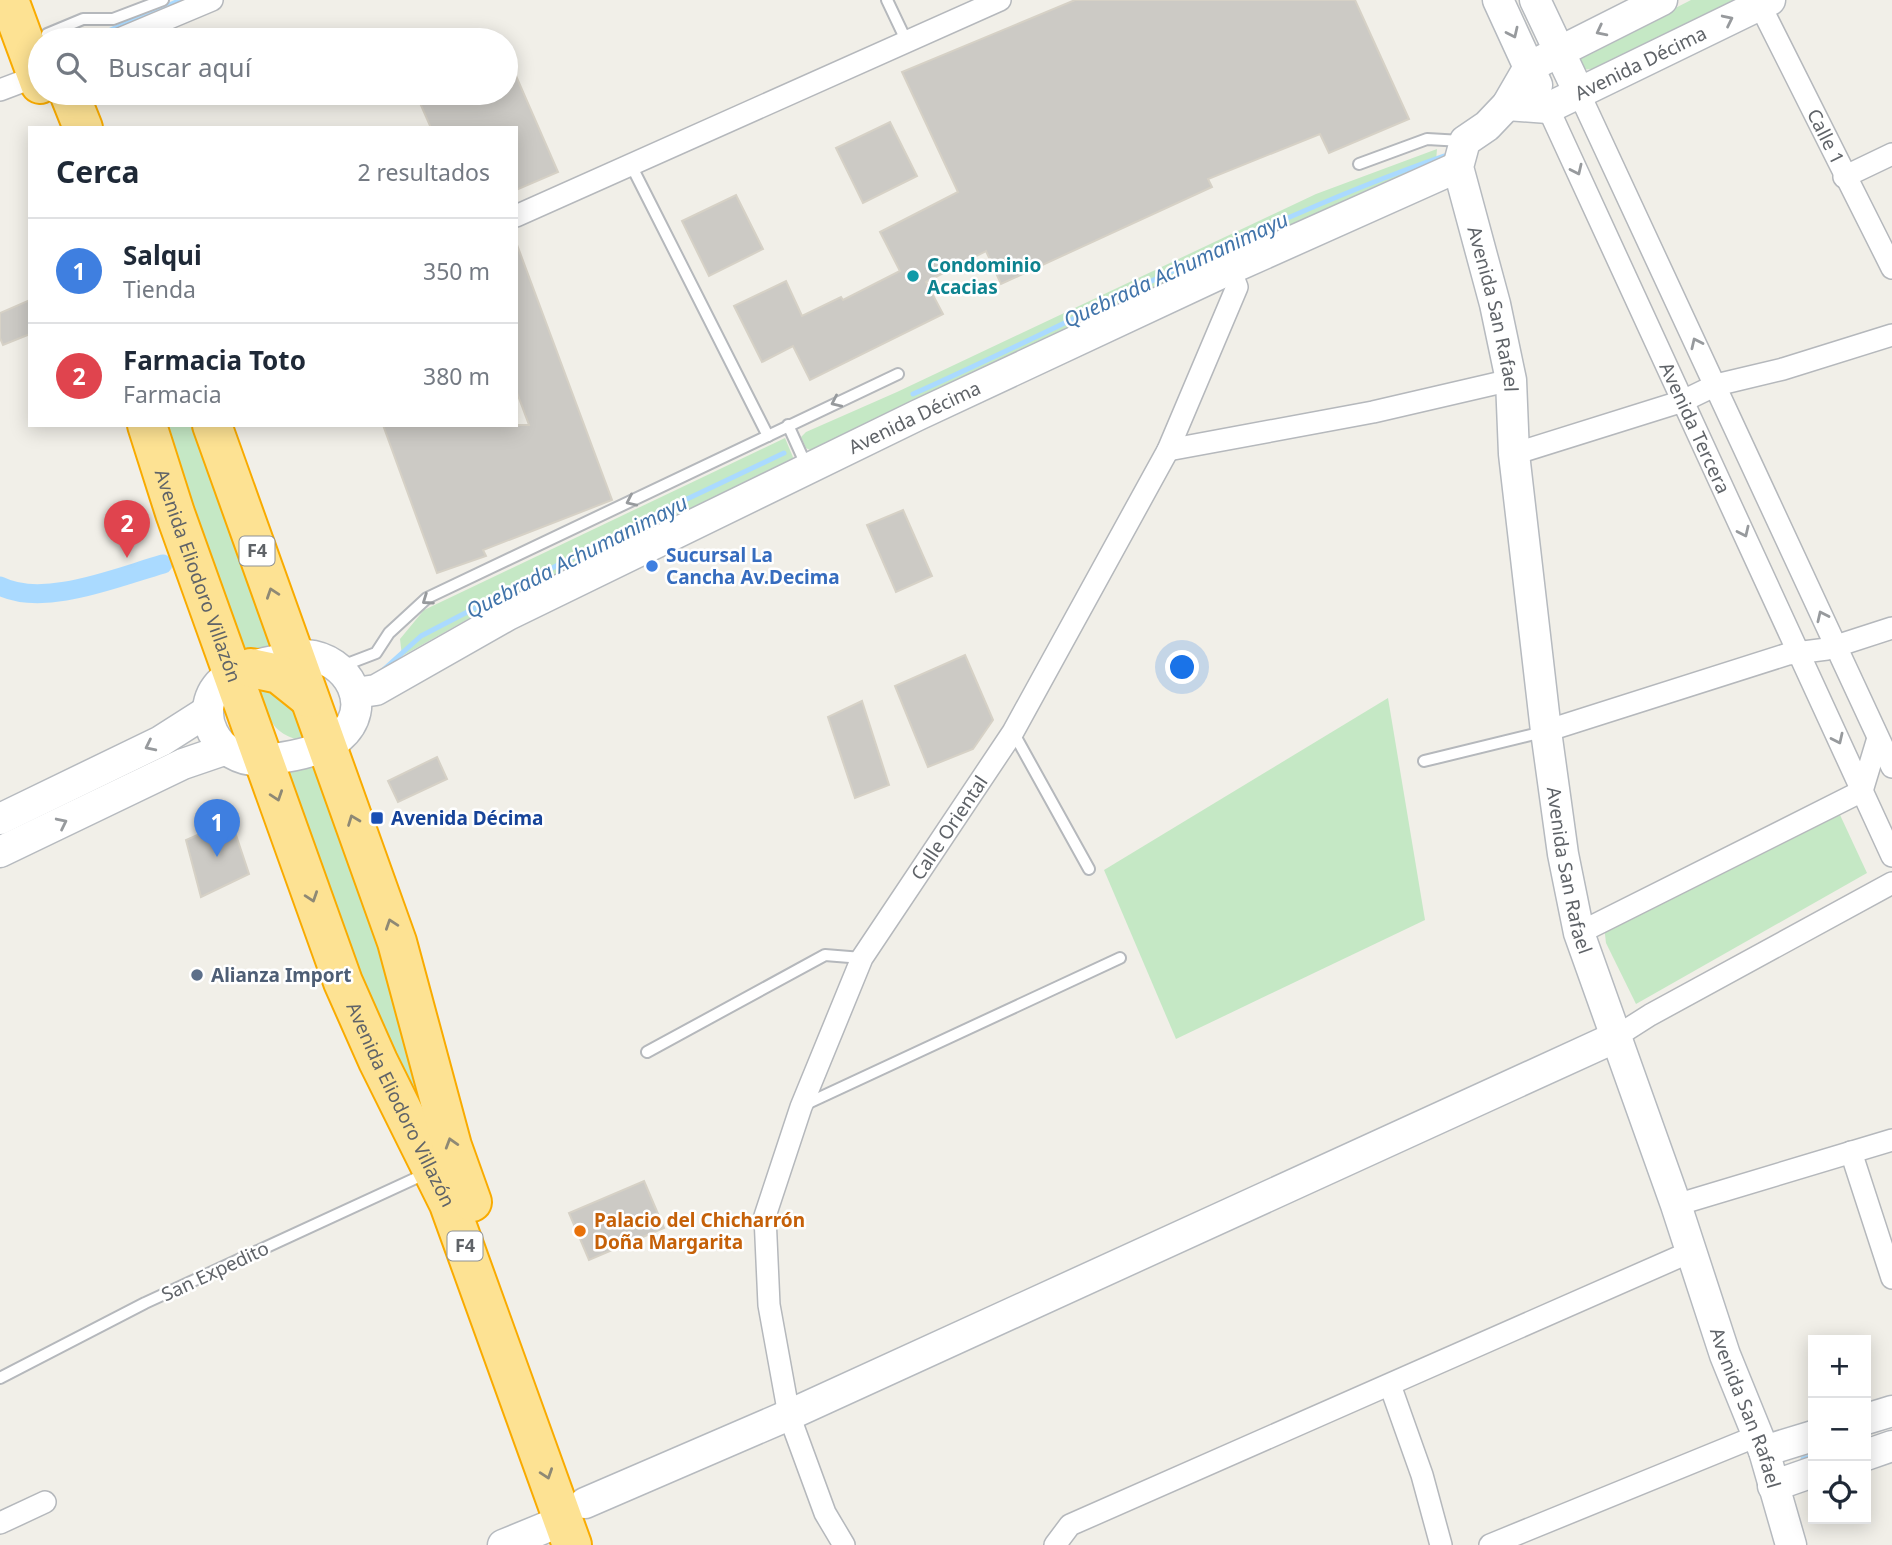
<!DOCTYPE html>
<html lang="es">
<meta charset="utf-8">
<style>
:root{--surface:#fff;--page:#f2f2f3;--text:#1f2937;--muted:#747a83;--line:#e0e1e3;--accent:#ea4335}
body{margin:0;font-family:"Noto Sans",sans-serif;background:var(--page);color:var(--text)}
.controls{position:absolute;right:21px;bottom:21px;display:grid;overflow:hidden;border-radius:0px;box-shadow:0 4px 18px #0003}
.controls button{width:63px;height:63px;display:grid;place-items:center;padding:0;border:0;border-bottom:2px solid var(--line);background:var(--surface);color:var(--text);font:35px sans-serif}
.you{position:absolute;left:1183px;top:668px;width:24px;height:24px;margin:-18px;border:5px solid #fff;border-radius:50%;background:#1a73e8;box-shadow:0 0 0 10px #1a73e833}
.badge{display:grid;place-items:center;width:46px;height:46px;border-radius:50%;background:var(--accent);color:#fff;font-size:23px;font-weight:700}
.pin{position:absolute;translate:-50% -58px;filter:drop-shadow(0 2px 4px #0008)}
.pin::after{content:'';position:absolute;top:37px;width:24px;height:21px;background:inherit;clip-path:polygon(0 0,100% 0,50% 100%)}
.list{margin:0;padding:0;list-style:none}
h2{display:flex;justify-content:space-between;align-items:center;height:91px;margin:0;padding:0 28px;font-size:30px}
h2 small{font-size:23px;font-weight:400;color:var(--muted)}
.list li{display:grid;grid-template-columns:46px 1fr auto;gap:21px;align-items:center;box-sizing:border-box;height:105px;padding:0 28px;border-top:2px solid var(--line)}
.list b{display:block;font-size:26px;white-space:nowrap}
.list p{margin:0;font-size:23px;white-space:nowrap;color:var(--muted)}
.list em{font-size:23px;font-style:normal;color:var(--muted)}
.icon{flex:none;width:38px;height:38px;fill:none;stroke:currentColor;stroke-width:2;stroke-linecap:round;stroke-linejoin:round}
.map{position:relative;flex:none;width:1892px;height:1545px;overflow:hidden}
.search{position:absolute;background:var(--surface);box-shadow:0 4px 18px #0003;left:28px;top:28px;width:490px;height:77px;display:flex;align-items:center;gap:18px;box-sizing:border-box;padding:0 24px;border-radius:38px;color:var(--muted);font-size:26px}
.panel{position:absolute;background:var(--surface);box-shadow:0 4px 18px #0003;left:28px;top:126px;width:490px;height:301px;border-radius:0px}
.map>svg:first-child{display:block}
.green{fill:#c5e8c5}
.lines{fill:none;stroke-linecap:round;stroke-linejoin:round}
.stream{stroke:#aadaff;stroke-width:5}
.canal{stroke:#aadaff;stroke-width:19}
.building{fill:#cccac5;stroke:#d6d1c6;stroke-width:2}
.lane-casing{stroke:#b5b8bc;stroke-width:14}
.street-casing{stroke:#b5b8bc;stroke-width:24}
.secondary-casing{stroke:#b6babf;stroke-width:33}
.highway-casing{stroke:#f9ab00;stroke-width:42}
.lane{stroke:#fff;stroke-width:10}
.street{stroke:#fff;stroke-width:21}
.secondary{stroke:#fff;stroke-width:30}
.highway{stroke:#fde293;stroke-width:38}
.oneway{stroke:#979a9d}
.oneway2{stroke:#8e8975}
.culture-dot{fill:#0f9aa8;stroke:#fff;stroke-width:2.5}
.shop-dot{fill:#3f7fe0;stroke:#fff;stroke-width:2.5}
.transit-dot{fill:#1a4fb4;stroke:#fff;stroke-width:2.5}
.service-dot{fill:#5c6f8a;stroke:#fff;stroke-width:2.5}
.food-dot{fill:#e8710a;stroke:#fff;stroke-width:2.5}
.labels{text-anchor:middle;stroke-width:5;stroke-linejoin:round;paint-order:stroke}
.shield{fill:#fff;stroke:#8f9295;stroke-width:2}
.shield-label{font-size:18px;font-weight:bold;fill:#5f6368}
.street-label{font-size:19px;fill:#5f6368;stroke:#fff}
.culture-label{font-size:19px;font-weight:bold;fill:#0d838f;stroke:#fff;text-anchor:start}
.shop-label{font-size:19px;font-weight:bold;fill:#366cbe;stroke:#fff;text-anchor:start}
.transit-label{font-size:19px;font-weight:bold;fill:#164399;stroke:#fff;text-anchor:start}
.service-label{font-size:19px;font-weight:bold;fill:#4e5e75;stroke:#fff;text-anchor:start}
.food-label{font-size:19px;font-weight:bold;fill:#c56008;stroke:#fff;text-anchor:start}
.water-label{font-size:21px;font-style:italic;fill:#4174aa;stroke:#fff}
</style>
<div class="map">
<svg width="1892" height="1545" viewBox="0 0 1892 1545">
<rect width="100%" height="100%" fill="#f1efe8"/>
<!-- green -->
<g class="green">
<polygon points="1691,0 1735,0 1603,68 1580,70 1580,57"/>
<polygon points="1437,149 1436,161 812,451 806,448 801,437 806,432 897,392 1316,194"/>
<polygon points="159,425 200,425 281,648 245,656"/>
<polygon points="785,438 795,462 495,604 402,656 400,639 424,610"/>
<path d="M254,676l32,13 21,52c-40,-4 -41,-32 -53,-65z"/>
<polygon points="1388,698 1425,920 1176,1039 1104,870"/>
<polygon points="315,763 349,844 433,1117 410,1103 278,770"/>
<polygon points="1834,802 1867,873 1636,1004 1606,943 1603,917"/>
</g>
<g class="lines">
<!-- stream -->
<g class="stream">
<polyline points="87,40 181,0"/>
<path d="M913,394c177,-79 347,-174 531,-238"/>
<polyline points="382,671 421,636 666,509 784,453"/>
<polyline points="1803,1459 1813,1456"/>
</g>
<!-- canal -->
<path class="canal" d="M0,586c44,22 117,-9 163,-22"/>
</g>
<!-- building -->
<g class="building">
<polygon points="1075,0 1355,0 1409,119 1329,153 1320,134 1208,179 1212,187 1001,284 986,251 926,282 943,314 810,380 793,346 762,362 734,306 786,281 802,316 841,297 843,300 900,271 880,232 958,192 902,72"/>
<polygon points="506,53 558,172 516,190 516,128 431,128 420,103 443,93 506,93"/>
<polygon points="890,122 917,176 863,203 836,148"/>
<polygon points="736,195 763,249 709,276 682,221"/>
<polygon points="516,242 612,500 483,550 486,556 437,573 383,425 529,425 516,390"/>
<polygon points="30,300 30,334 3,345 0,338 0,313"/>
<polygon points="903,510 932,576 896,592 867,525"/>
<polygon points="965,655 993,720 973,749 928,767 895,686"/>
<polygon points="862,701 889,785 855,798 828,717"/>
<polygon points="437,757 447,779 398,802 388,781"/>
<polygon points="231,820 249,874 201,897 186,840"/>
<polygon points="644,1181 664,1228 589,1260 569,1213"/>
</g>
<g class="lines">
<!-- lane casing -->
<g class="lane-casing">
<g id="lane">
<polyline points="887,0 906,40"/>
<polyline points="47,34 83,19 113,19 163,0"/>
<polyline points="1359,164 1427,139 1462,141"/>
<polyline points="631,165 768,436"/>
<polyline points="788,425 807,467"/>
<polyline points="342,666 376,653 389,633 427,598 898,374"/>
<polyline points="1013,732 1089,869"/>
<polyline points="1424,761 1543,732"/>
<polyline points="647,1052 825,955 862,958"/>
<polyline points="804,1105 1120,958"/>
<polyline points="0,1378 145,1303 427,1173"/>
</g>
</g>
<!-- street casing -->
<g class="street-casing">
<g id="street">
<path id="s1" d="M1760,5l132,263"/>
<polyline points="117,40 212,0"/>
<polyline points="0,90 37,76"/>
<polyline points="1579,93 1892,767"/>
<path id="s2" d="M1548,108l344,748"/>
<polyline points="1844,177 1892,154"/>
<polyline points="516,216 1000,0"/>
<polyline points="1168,450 1373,412 1511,380"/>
<polyline points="1514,454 1683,401 1716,385 1783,369 1892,335"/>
<polyline points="1546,731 1788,654 1827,649 1892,628"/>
<polyline points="1579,933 1862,791 1878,738"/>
<polyline points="1614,1038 1650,1015 1892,883"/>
<polyline points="1851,1152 1892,1278"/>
<polyline points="1676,1205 1892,1140"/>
<polyline points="1390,1385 1422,1475 1441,1545"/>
<polyline points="0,1523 45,1502"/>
<path id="s3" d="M844,1545l-19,-32 -36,-98 -20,-110 -4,-89 36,-109 61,-149 151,-226 155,-282 69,-163 -7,-18"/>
<polyline points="1055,1545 1070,1525 1690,1252"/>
<polyline points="1490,1545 1757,1436"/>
</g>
</g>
<!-- secondary casing -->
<g class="secondary-casing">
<g id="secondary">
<polyline points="1498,0 1537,85"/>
<polyline points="1535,0 1579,93"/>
<path id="s4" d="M1662,0l-133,67 -22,38 -20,21 -22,15 -7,26 37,137 16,76 3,74 32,277 17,123 16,79 97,272 49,150 39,96 27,94"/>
<path id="s5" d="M1507,105l41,3 222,-108"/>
<path d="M306,655c42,3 70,52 33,83 -17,14 -55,20 -76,22 -45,5 -76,-51 -38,-82 16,-13 60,-19 81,-23z"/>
<path id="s6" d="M355,693l21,-3 132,-75 410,-200 312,-146 228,-102"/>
<polyline points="0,819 161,741 208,711"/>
<polyline points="0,852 183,764 224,750"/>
<polyline points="1866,1419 1892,1411"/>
<polyline points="1764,1451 1813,1436"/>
<polyline points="1866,1455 1892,1446"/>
<polyline points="1773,1486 1813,1472"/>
<polyline points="585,1503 789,1415 1614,1038"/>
<polyline points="503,1545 564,1520"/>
</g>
</g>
<!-- highway casing -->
<g class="highway-casing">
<g id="highway">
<polyline points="9,0 40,84"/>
<polyline points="69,93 83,128"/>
<path id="s7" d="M147,425l28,88 168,469 35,79 71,143 123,341"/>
<polyline points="212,425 397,942 452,1146 472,1202"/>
<polyline points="251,668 279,674 309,698"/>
</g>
</g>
<!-- lane -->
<use href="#lane" class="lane"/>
<!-- street -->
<use href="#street" class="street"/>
<!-- secondary -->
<use href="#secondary" class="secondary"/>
<!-- highway -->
<use href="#highway" class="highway"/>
</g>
<!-- one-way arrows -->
<defs><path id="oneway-chevron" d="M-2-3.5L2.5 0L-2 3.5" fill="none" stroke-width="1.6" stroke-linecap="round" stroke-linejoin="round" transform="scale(1.75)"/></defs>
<g class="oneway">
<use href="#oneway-chevron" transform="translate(1728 20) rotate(-26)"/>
<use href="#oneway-chevron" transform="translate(1601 31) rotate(153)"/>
<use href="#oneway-chevron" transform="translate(1513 33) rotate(65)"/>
<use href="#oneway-chevron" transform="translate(1577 170) rotate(65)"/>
<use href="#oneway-chevron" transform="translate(1696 343) rotate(-115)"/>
<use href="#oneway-chevron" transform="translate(836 402) rotate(155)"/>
<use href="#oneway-chevron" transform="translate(631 501) rotate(155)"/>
<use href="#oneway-chevron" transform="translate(1744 532) rotate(65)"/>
<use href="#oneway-chevron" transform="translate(427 600) rotate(145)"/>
<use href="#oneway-chevron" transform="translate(1822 616) rotate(-115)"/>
<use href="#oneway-chevron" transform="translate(1838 739) rotate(65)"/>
<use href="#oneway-chevron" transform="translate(150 746) rotate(154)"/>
<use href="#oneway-chevron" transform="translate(62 823) rotate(-26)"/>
</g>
<g class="oneway2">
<use href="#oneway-chevron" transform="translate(272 593) rotate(-109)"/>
<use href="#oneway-chevron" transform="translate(277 796) rotate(71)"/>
<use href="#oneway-chevron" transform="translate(353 820) rotate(-111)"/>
<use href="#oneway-chevron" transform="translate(312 897) rotate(71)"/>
<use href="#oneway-chevron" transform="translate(391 924) rotate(-109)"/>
<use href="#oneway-chevron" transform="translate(451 1143) rotate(-107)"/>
<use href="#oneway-chevron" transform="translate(547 1474) rotate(71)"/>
</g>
<!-- markers -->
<circle class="culture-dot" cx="913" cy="276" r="7"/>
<circle class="shop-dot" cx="652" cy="566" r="7"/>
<rect class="transit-dot" x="370" y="811" width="14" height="14" rx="3.5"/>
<circle class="service-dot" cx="197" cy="975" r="7"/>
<circle class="food-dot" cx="580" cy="1231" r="7"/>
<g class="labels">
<!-- shield labels -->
<g class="shield">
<rect x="239.5" y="536.5" width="35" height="29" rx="5"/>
<rect x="447.5" y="1231.5" width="35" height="29" rx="5"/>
</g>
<g class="shield-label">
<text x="257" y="557">F4</text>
<text x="465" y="1252">F4</text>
</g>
<!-- street labels -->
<g class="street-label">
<text dy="7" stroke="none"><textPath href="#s5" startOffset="144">Avenida Décima</textPath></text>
<text dy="7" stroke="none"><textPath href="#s1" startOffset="147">Calle 1</textPath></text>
<text dy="7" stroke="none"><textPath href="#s4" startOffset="422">Avenida San Rafael</textPath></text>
<text dy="7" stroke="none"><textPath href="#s6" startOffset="625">Avenida Décima</textPath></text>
<text dy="7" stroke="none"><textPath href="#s2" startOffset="352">Avenida Tercera</textPath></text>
<text dy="7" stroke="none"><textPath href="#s7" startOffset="159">Avenida Eliodoro Villazón</textPath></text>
<text dy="7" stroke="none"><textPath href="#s3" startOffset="775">Calle Oriental</textPath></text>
<text dy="7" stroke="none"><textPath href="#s4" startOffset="989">Avenida San Rafael</textPath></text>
<text dy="7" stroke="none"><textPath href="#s7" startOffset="726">Avenida Eliodoro Villazón</textPath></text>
<text transform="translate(215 1271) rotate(-25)" y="7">San Expedito</text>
<text dy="7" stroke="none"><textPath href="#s4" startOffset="1556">Avenida San Rafael</textPath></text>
</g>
<!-- culture labels -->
<g class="culture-label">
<text x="927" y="272">Condominio<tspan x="927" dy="22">Acacias</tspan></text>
</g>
<!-- shop labels -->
<g class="shop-label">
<text x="666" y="562">Sucursal La<tspan x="666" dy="22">Cancha Av.Decima</tspan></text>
</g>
<!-- transit labels -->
<g class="transit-label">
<text x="391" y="825">Avenida Décima</text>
</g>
<!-- service labels -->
<g class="service-label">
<text x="211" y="982">Alianza Import</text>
</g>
<!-- food labels -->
<g class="food-label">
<text x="594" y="1227">Palacio del Chicharrón<tspan x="594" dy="22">Doña Margarita</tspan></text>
</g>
<!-- water labels -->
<g class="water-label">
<text transform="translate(1176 270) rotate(-25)" y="7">Quebrada Achumanimayu</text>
<text transform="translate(577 557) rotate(-27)" y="7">Quebrada Achumanimayu</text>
</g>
</g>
</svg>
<div class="controls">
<button>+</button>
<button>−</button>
<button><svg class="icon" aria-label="locate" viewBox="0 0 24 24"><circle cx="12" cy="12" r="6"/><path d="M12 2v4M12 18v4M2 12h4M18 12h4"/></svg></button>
</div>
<div class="you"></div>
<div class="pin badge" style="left:217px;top:857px;background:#3f7fe0">1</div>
<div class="pin badge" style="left:127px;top:558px;background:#e0444e">2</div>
<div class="search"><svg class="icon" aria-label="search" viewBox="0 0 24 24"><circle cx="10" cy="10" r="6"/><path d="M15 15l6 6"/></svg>Buscar aquí</div>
<section class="panel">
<h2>Cerca<small>2 resultados</small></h2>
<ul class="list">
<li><span class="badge" style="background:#3f7fe0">1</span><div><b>Salqui</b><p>Tienda</p></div><em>350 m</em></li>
<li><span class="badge" style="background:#e0444e">2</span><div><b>Farmacia Toto</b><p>Farmacia</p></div><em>380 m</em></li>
</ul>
</section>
</div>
